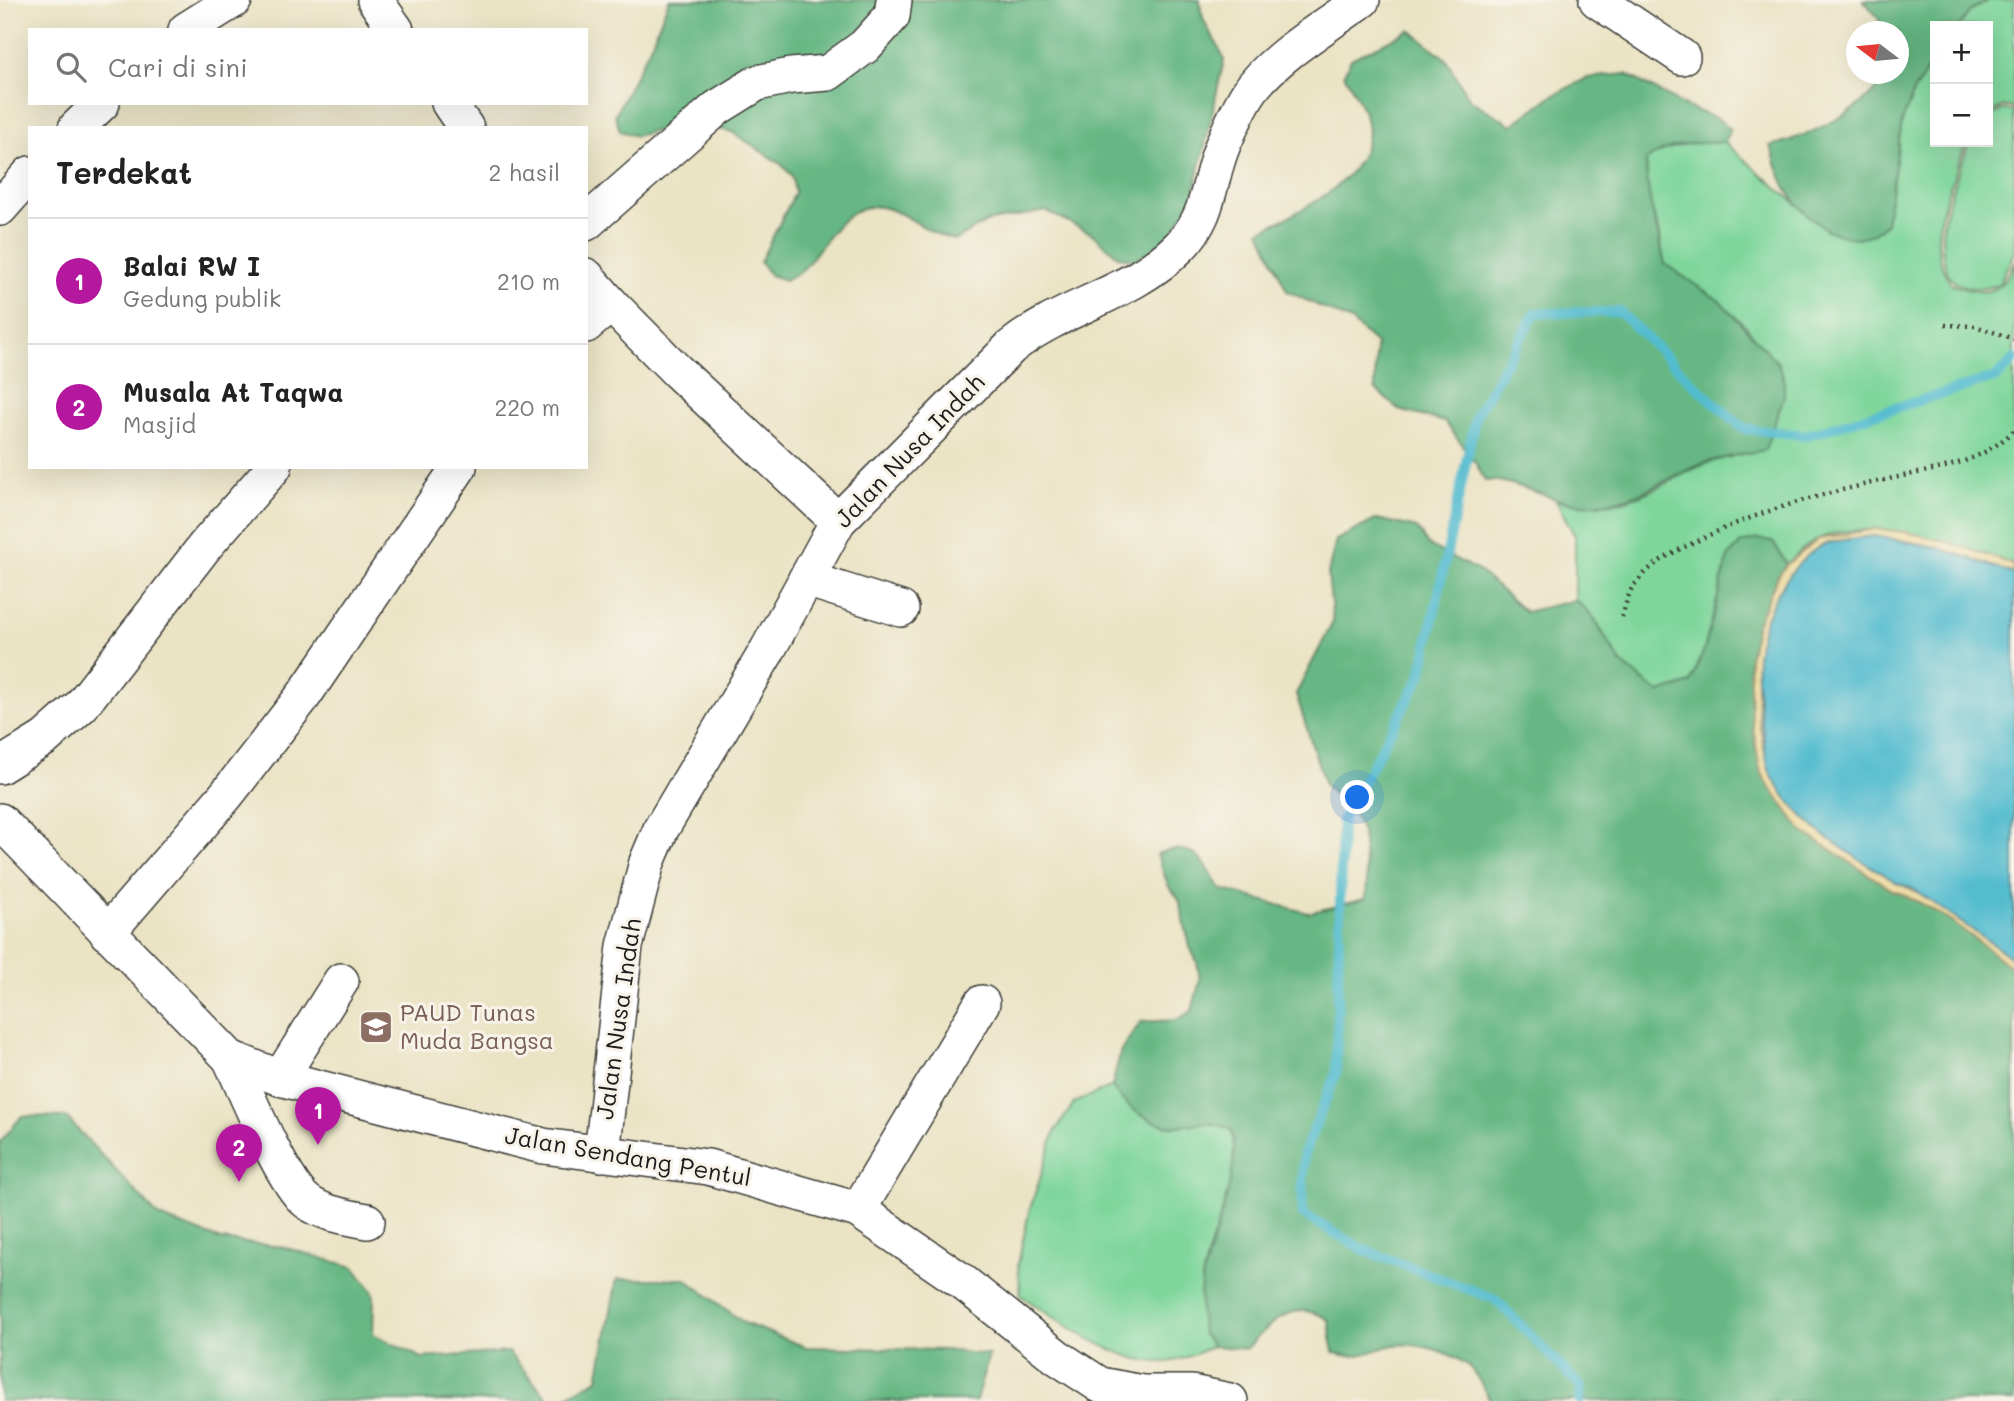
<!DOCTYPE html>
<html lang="id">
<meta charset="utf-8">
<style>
:root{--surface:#fff;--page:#f2f2f2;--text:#222;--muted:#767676;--line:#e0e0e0;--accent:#b5179e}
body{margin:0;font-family:Mali,sans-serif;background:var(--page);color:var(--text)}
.controls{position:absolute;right:21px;top:21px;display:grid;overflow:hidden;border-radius:0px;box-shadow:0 7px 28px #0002}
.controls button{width:63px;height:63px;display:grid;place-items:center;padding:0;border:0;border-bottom:2px solid var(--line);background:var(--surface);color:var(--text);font:35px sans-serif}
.compass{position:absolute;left:1846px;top:21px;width:63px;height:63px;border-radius:50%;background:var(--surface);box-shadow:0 7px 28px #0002;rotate:286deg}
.you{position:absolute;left:1358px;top:798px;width:24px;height:24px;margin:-18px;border:5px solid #fff;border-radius:50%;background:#1a73e8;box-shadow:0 0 0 10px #1a73e833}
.badge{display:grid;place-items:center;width:46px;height:46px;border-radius:50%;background:var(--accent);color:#fff;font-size:23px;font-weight:700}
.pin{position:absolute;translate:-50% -58px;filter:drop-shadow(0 2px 4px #0008)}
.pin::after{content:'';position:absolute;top:37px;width:24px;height:21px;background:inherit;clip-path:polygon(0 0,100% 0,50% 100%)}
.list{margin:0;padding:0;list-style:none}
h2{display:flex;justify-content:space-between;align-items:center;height:91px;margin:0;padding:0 28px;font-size:30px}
h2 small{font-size:23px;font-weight:400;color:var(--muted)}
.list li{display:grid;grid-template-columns:46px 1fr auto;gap:21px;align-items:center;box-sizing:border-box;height:126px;padding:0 28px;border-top:2px solid var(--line)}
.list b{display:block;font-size:26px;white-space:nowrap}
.list p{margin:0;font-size:23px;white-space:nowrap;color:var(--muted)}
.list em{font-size:23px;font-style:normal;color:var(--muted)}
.icon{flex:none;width:38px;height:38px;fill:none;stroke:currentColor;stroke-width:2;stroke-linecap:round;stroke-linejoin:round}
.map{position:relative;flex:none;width:2014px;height:1401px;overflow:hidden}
.search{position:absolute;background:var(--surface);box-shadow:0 7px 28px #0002;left:28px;top:28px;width:560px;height:77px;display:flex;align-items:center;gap:18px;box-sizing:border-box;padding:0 24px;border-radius:0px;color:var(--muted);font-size:26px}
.panel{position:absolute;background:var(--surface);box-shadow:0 7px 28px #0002;left:28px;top:126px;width:560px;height:343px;border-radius:0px}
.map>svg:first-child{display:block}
.green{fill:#7ed69b;stroke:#4d795c;stroke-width:2}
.forest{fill:#66b783;stroke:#416a50;stroke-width:2}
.sand{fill:#eeda9e;stroke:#857b5d;stroke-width:2}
.water{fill:#53bccf;stroke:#386c76;stroke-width:2}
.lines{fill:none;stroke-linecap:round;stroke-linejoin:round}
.stream{stroke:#53bccf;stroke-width:10}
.minor-casing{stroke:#3b3a35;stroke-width:38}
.path{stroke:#3b3a35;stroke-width:4.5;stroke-dasharray:2 5;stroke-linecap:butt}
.minor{stroke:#fff;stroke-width:35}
.labels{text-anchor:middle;stroke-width:6;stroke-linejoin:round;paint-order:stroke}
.street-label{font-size:24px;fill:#1c1c1c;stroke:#f7f3e8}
.education-label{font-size:24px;fill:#785e54;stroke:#f7f3e8;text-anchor:start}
</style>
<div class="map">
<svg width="2014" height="1401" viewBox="0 0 2014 1401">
<rect width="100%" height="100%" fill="#f7f3e8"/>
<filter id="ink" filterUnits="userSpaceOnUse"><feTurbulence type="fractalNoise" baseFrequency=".0143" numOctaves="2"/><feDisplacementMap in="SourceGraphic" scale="14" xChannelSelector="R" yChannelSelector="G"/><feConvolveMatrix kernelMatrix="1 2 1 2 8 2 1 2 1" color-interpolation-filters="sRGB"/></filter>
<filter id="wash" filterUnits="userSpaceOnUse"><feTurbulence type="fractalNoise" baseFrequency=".00686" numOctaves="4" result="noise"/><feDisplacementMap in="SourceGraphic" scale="28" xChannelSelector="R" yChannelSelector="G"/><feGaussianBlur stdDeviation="1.57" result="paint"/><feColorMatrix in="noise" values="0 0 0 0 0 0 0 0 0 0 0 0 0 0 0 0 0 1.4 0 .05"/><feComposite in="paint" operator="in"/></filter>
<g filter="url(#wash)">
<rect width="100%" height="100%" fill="#eae3c4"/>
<!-- green -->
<g class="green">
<polygon points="1991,0 2014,0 2014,107 2002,107 1988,114 1988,26 1959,26 1972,9"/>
<path d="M1935,58v84h31c-13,44 -46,97 -15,142 34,13 50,12 63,-23v304c-52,-19 -139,-50 -193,-27 -14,6 -23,16 -34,26l-15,-23 -31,2 -13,14 -23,90 -14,36 -32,10 -38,-30 -28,-46 -18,-17v-64l-19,-35c23,3 48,6 70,-1 37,-10 66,-37 105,-43l24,-118 -10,-14 -38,-33 -29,-16 -14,-12 -5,-34 -11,-32 -2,-37 13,-10 16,-4 17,-4h33l102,87 32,8 27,-16 16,-100 12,-31z"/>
<path d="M2002,110h12v143l-15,31c-15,7 -41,6 -51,-9 -17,-50 7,-87 21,-133h19v-25z"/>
<path d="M1112,1086c9,17 33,34 53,39 20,6 35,-10 66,4 15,47 -25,108 -29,155 -2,16 0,33 0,49l11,13c-15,7 -30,14 -46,16 -46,4 -109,-42 -146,-66l-3,-32 11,-52 26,-80 19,-29z"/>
</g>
<!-- forest -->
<g class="forest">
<path d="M669,0h531c-1,23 17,38 24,60l-32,142 -30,44 -28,14 -16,-4 -27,-23 -45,-22 -60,11 -30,18c-28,-4 -47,-28 -75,-33 -39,-7 -59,45 -81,65 -4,3 -10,6 -15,8l-15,-5 -10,-13 35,-69 -3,-17 -10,-11 -50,-33 -16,-4 -33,-4 -48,12 -15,-5 -5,-16 34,-66z"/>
<path d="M1863,0h128l-19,9 -13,17h-24v32l-21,33 -12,31 -16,101c-31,33 -73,3 -95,-27 -10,-13 -15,-35 -21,-50 36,-9 100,-36 115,-72h13v-42l-14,-1 -7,-15z"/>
<path d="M1410,30l36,29 24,41 42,25 38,-28 37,-19 39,-4 61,33 31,12 12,10 -5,14c-28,-1 -56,-1 -79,18 1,36 11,69 19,103l56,38 57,61 6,16v17l-19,54c-21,4 -43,7 -63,14 -42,16 -61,37 -109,40 -38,3 -82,-28 -108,-23l-9,-17 -31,-42 -46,-12 -24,-21 1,-45 -25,-23 -64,-30 -27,-60c39,-19 98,-46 107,-91 5,-22 -13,-48 -23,-66l7,-15z"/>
<path d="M1377,519l40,9 11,17 51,26 46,41 50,-12 18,17 28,46 38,30 32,-10 14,-36 23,-90 13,-14 17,-4 14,2 15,23 -10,14 -20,46 -8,35 7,90 45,81 93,61c36,12 90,54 120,79v431h-523c-7,-11 -14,-28 -24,-36 -16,-13 -51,-23 -72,-20 -26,5 -36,17 -62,7l-4,-32c-36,-24 -58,4 -83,29l-33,-3 -11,-13c-1,-16 -3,-33 -1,-49 8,-43 43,-113 30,-155 -32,-14 -45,2 -66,-4 -20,-5 -44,-22 -53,-39l9,-36 20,-28 35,-2 16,-9 8,-31 -3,-18 -7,-15 -11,-48 -11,-14 -11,-31c37,-14 45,6 63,35l88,24 57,-14 2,-15 -5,-52 -6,-15 -31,-32 -29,-91 37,-72 -5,-49 8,-33z"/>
<polygon points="22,1116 66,1117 159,1217 221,1240 283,1247 354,1267 374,1293 373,1334 422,1358 508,1352 551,1401 0,1401 0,1142"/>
<polygon points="617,1279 686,1279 744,1323 806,1347 944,1350 989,1355 976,1401 558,1401 598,1379"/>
</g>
<!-- sand -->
<path class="sand" d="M1874,529c47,1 96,20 140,36v9c-58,-22 -118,-45 -181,-32 -15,3 -24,13 -34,24 -52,55 -49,143 -27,211l125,106c35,13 87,52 117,77v10c-30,-25 -84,-67 -120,-79l-93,-61 -36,-50 -6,-15 -8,-52 -2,-54 8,-35 20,-46 10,-14 32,-25z"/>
<!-- water -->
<path class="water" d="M1874,536l62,11 78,27v385l-101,-70 -16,-6c-48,-31 -95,-54 -124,-105 -8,-14 -8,-31 -10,-47 -3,-23 -8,-50 -6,-74 3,-37 26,-83 56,-106 16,-12 41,-12 61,-15z"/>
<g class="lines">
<!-- stream -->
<polyline class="stream" points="1580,1401 1581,1387 1495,1299 1364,1250 1302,1214 1304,1153 1336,1074 1342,820 1421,676 1476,415 1535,313 1620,312 1703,393 1744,429 1807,435 1997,377 2014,359"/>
</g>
</g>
<g filter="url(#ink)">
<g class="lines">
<!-- minor casing -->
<g class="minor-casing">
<g id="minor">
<polyline points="375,0 396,30"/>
<polyline points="1597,0 1682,57"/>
<polyline points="186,30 234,0"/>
<polyline points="449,103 466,128"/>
<polyline points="76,128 102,103"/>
<polyline points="0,208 30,174"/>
<polyline points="586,223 717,108 757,83 791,76 828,73 865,46 892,16 894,0"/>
<polyline points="586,276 611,304"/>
<polyline points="586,325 611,304 677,371 838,521"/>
<polyline points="806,579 901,609"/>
<polyline points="0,766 45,738 81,706 205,546 274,467"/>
<polyline points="0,821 230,1058 280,1078 543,1146 708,1167 858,1210 960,1280 1057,1357 1100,1385 1142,1393 1192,1393 1230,1401"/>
<polyline points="107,933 227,794 304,695 459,467"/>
<path d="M230,1058c17,36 47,111 72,139 15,16 45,20 65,24"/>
<polyline points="280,1078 341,981"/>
<path d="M602,1154l23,-208 22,-84 14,-33 106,-178 71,-130 173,-174c51,-41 120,-52 168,-100 33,-32 28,-67 45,-105 7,-16 15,-34 24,-48 22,-35 80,-69 114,-94"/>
<polyline points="858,1210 982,1003"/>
</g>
</g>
<!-- path -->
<g class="path">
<polyline points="1945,325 1975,326 2014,339"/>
<path d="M1622,617c4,-11 6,-26 14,-34 17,-22 41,-32 65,-44 61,-30 126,-46 192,-61 43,-9 88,-14 121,-48"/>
</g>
<!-- minor -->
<use href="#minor" class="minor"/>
</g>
</g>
<!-- icons -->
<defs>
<g id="school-square" transform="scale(1.75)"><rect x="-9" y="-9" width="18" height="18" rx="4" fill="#8d6e63" stroke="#f7f3e8"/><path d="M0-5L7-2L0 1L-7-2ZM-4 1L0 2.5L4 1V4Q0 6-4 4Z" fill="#fff"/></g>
</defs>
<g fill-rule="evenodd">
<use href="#school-square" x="376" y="1027"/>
</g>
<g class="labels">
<!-- street labels -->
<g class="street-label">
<text transform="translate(910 451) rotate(-46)" y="8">Jalan Nusa Indah</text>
<text transform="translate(619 1019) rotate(-82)" y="8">Jalan Nusa Indah</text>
<text transform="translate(628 1157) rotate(10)" y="8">Jalan Sendang Pentul</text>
</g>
<!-- education labels -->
<g class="education-label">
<text x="400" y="1021">PAUD Tunas<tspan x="400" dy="28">Muda Bangsa</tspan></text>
</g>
</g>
</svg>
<div class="controls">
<button>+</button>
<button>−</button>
</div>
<svg class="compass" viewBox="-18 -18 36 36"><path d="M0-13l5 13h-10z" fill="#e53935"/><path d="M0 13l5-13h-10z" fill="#767676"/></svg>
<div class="you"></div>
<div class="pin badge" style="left:318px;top:1145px">1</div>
<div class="pin badge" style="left:239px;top:1182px">2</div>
<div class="search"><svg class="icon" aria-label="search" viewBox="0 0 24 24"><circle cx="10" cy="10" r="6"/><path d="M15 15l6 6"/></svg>Cari di sini</div>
<section class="panel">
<h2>Terdekat<small>2 hasil</small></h2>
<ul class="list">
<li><span class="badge">1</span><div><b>Balai RW I</b><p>Gedung publik</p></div><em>210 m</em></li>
<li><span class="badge">2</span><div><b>Musala At Taqwa</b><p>Masjid</p></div><em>220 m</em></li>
</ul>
</section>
</div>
